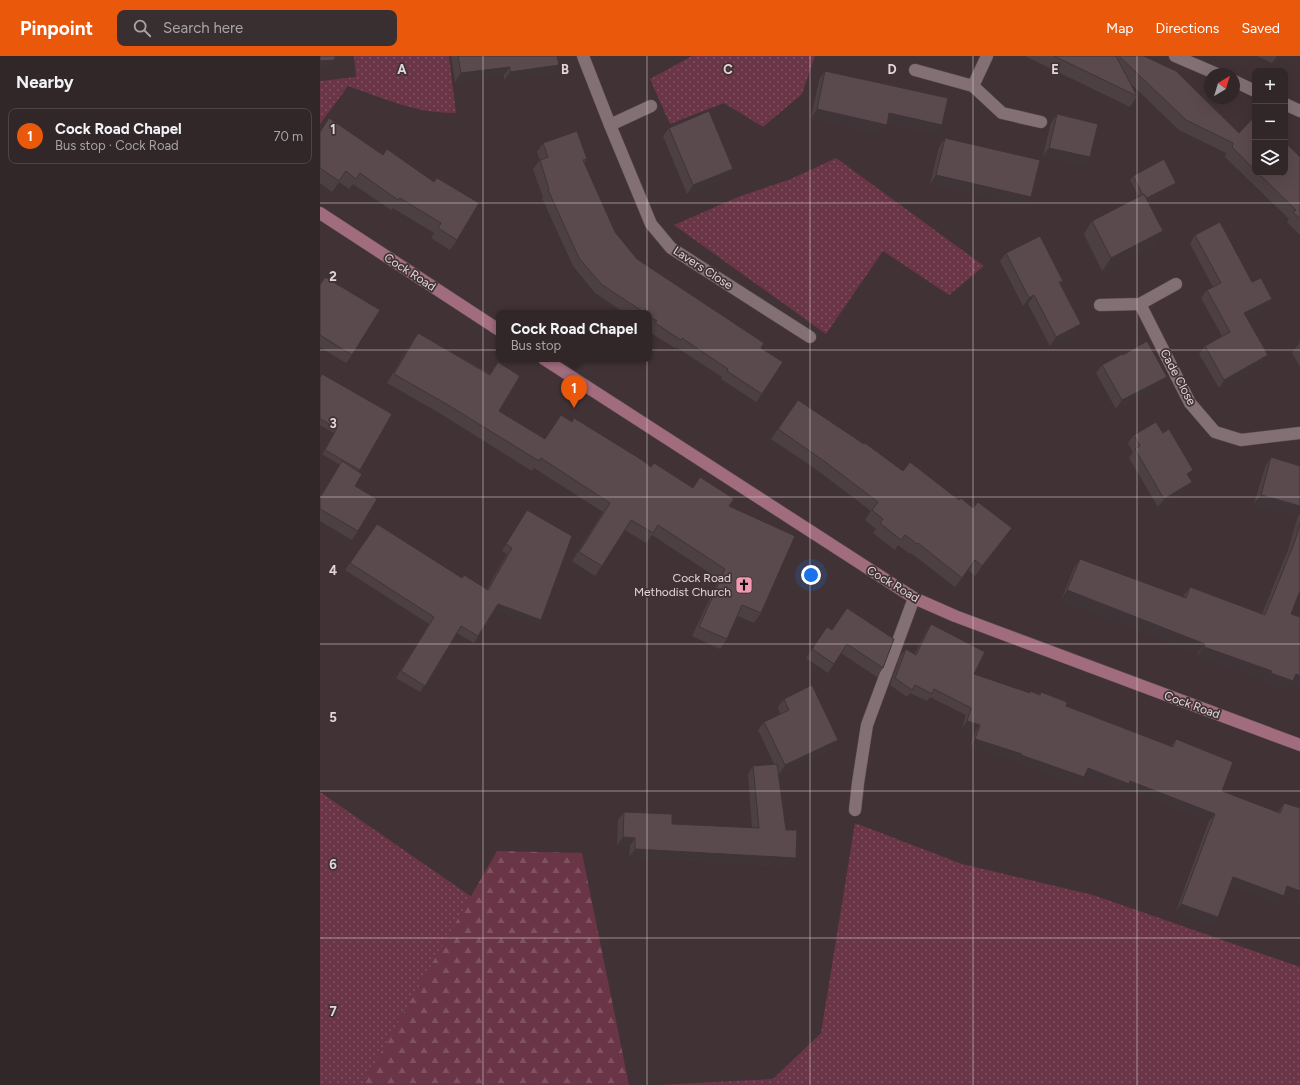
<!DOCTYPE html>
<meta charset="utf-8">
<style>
:root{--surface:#312628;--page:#392e30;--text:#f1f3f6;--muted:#a8a5a8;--line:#4c4345;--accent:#ea580c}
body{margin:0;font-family:Figtree,sans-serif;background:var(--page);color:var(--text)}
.controls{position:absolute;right:12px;top:12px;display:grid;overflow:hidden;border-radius:8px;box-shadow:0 4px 16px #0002}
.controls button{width:36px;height:36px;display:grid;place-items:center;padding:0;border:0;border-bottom:1px solid var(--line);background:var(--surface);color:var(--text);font:20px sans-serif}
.compass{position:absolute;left:884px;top:12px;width:36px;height:36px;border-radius:50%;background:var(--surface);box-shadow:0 4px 16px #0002;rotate:38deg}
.you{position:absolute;left:491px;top:519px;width:14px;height:14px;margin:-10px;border:3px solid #fff;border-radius:50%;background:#1a73e8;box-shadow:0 0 0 6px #1a73e833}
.badge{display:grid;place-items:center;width:26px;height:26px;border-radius:50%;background:var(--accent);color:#fff;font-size:13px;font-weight:700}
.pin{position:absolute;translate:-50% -33px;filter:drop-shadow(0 1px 2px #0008)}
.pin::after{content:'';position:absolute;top:21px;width:14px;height:12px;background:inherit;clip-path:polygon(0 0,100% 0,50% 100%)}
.popup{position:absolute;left:176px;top:254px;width:156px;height:52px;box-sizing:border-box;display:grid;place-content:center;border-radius:8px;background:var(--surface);filter:drop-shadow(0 1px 3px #0005);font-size:13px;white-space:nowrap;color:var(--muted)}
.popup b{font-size:15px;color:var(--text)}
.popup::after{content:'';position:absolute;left:50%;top:100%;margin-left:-8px;border:8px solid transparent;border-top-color:var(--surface)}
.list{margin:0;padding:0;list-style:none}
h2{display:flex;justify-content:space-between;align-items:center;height:52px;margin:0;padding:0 16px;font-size:17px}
h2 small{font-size:13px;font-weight:400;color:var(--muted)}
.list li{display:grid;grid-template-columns:26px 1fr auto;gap:12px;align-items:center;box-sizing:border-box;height:56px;margin:0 8px 8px;padding:0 8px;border:1px solid var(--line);border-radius:8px}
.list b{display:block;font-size:15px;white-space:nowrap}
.list p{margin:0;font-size:13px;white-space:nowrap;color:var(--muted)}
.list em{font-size:13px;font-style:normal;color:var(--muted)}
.icon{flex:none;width:22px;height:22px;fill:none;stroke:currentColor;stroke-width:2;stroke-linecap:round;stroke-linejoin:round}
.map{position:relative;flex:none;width:980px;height:1029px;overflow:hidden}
header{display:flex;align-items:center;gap:24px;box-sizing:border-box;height:56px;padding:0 20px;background:var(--accent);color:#fff}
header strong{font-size:19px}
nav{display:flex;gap:22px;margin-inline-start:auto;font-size:14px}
.search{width:280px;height:36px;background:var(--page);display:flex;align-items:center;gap:10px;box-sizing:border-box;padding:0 14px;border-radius:8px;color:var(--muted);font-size:15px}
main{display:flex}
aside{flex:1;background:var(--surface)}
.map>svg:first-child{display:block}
.green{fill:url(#green-dots)}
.forest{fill:url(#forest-firs)}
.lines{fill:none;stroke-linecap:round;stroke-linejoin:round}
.street-casing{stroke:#5b4e52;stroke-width:13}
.secondary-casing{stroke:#5b4e52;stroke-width:13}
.street{stroke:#827075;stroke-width:12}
.secondary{stroke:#a06c7e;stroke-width:12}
.wall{fill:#4d4043}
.shaded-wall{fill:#3f3437}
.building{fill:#5a4a4e;stroke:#3f3437}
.grid{fill:none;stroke:#e1d7d9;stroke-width:1;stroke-opacity:0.55}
.labels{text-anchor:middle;stroke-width:3.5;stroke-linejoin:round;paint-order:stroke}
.street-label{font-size:12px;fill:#e1d7d9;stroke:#413236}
.poi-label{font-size:12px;fill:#e1d7d9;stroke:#413236;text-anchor:end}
.grid-label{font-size:13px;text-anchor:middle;font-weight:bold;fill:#e1d7d9;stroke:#413236;stroke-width:3.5;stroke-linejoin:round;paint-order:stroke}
</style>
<header>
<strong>Pinpoint</strong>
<div class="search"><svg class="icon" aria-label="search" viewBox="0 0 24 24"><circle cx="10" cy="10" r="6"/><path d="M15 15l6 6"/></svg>Search here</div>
<nav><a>Map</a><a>Directions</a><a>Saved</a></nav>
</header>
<main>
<aside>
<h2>Nearby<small></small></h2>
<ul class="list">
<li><span class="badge">1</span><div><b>Cock Road Chapel</b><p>Bus stop · Cock Road</p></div><em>70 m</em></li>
</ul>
</aside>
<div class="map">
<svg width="980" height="1029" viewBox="0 0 980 1029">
<defs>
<pattern id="green-dots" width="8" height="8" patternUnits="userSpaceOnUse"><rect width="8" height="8" fill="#6a3546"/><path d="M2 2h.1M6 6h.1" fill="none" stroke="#7f5260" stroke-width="1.8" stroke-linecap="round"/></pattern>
<pattern id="forest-firs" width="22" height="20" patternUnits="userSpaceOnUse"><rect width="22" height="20" fill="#6a3546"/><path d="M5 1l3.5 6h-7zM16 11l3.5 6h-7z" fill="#7f5260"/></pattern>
</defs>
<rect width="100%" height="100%" fill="#413236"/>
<!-- green -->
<g class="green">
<path d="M34,0h95l7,57c-39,1 -73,-15 -108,-27l-28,38v-43l36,-4z"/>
<polygon points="372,0 495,0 482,38 443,71 404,47 350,68 330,23"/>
<polygon points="516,102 664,210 629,239 563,195 506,278 354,169 418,141 471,123"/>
<polygon points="0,736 195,871 308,1029 0,1029"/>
<polygon points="535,767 642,808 773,839 980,911 980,1029 337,1029 453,1023 501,977"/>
</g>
<!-- forest -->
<polygon class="forest" points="177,795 262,797 309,1029 42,1029"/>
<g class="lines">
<!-- street casing -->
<g class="street-casing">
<g id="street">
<polyline points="263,0 290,69 331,168 351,192 490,281"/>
<polyline points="855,0 897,18"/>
<polyline points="595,14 653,30 682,57 721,66"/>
<polyline points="914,25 935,35"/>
<polyline points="653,30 667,0"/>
<polyline points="965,48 980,55"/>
<polyline points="290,69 331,50"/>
<polyline points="820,248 870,347 895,376 921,384 980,377"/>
<polyline points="780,249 820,248 856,228"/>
<polyline points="535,754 538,727 547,669 594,542"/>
</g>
</g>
<!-- secondary casing -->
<g class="secondary-casing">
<g id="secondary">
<polyline points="0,157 179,274"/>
<polyline points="224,303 594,542 635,560 980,689"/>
</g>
</g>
<!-- street -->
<use href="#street" class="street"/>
<!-- secondary -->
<use href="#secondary" class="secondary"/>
</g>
<!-- wall -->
<g class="wall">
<polygon points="131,0 237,0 239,9 232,18 184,24 184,19 135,26"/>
<polygon points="705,0 824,0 919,77 935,60 935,117 965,117 980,101 980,179 967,166 969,163 905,101 906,97 859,74 810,27 817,40 810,51"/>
<polygon points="937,0 957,0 952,7"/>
<polygon points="505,15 616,78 567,67 560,78 491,62 499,24"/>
<polygon points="737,58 770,101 764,110 723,100 731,67"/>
<polygon points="349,72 413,113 407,121 367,138 343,80"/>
<polygon points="0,76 63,99 114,126 117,122 137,184 130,194 111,182 114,177 73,152 71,154 33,128 29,133 19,126 12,136 0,127"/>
<polygon points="625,82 711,141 705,150 610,128 619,91"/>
<polygon points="223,87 267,103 264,107 295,176 317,203 441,292 442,338 436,346 401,323 402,321 356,291 355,292 329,276 331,274 329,273 329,257 305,257 275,237 253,210 222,142 223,141 213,113 220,104 217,96"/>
<polygon points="813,120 856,127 853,131 828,145 835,188 782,215 764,178 772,165 819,141 810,124"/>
<polygon points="875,179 952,243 946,251 926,261 942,307 899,332 879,298 885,290 902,280 881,242 887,234 893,231 870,188"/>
<polygon points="686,197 743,225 740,229 755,277 730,290 708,248 703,250 680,205"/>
<polygon points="5,221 32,299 26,307 0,291 0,228"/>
<polygon points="98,277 170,318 178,306 179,355 225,383 241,359 331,411 334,407 373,432 380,421 409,450 441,557 434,567 418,560 407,583 400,593 372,580 399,523 332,479 326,487 305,474 275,520 252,505 283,456 214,412 212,415 121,358 67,327 92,286"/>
<polygon points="980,286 980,311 972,297"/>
<polygon points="803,299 841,329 796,353 776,317 782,309"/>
<polygon points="2,318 72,358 38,416 35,430 38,475 32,484 0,465 0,440 20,409 2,398 14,377 0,369 0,322"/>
<polygon points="478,344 583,415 686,482 655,520 649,514 635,531 591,497 590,498 578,489 575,494 553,477 556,473 545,464 551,455 497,414 451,383"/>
<polygon points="814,379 868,420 872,426 866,435 838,451 809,402 813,396 808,387"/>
<polygon points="951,401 980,410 980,535 971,558 971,628 967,634 945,626 946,624 877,600 878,597 741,544 754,512 760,503 863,541 870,531 942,558 968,494 978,460 934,448 945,411"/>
<polygon points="207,454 221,564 217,570 174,555 154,587 137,577 100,636 76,622 109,568 25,514 57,468 142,522 167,533 187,498 182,495"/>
<polygon points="527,552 563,612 557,621 521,597 508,617 486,602 507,571 512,574"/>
<polygon points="611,568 654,618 709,637 719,639 721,636 746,650 851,690 856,683 902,735 958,756 964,747 980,752 980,843 979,844 964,839 959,847 910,829 898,861 892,869 856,855 889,765 806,733 804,735 765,720 759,728 696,706 697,705 650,691 655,676 642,672 646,659 610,641 607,645 590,637 587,641 570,629 580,600 586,593 594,599 606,576"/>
<polygon points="464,643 518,684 512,692 459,718 458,715 470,810 309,801 310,790 297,789 298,764 304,756 352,768 432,772 428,718 433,710 454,708 438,674 444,666 460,658 458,651"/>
</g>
<!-- shaded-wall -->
<g class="shaded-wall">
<polygon points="15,4 9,12 0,13 0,5"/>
<polygon points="239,9 232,18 184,24 190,16"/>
<polygon points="190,11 184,19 135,26 141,17"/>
<polygon points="497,53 567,69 560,78 491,62"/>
<polygon points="569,57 622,69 616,78 563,66"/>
<polygon points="729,92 770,101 764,110 723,100"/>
<polygon points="413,113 407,121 367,138 373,129"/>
<polygon points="616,119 711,141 705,150 610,128"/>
<polygon points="856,127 853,131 822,148 825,143"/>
<polygon points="843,175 835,188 782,215 791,202"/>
<polygon points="714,239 708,248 703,250 709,242"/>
<polygon points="952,243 946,251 918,265 924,257"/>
<polygon points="761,268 755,277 730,290 736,281"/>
<polygon points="948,299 942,307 899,332 904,324"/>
<polygon points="847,321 841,329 796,353 802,344"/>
<polygon points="873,414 867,423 867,418"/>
<polygon points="872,426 866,435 838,451 844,443"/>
<polygon points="941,439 980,450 980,458 978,460 934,448"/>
<polygon points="692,472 686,482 655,520 662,510"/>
<polygon points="655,504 649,514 635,531 642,522"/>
<polygon points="747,534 885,588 878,597 741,544"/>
<polygon points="178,548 221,564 217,570 173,555"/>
<polygon points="884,591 952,615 946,624 877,600"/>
<polygon points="951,617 976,618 980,620 980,632 971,628 967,634 945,626"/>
<polygon points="647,665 660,669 655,676 642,672"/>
<polygon points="655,683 702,698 697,705 650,691"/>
<polygon points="518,684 512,692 459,718 465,709"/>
<polygon points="701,699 764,721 759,728 696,706"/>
<polygon points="768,712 810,725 895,758 889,765 806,733 804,735 763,720"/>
<polygon points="303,781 315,782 310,790 297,789"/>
<polygon points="315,793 476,802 470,810 309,801"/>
<polygon points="913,821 964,840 959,847 907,828"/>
<polygon points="967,830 980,835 980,843 979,844 962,838"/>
<polygon points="861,848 898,861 892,869 856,855"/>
</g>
<!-- building -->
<g class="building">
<polygon points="0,0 15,0 15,4 0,5"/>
<polygon points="138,0 237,0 239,9 190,16 190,11 141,17"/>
<polygon points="734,0 796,0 817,40"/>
<polygon points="799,0 824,0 856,15 919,77 935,60 935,114 912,91 913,87 866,64"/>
<polygon points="505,15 628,42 622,69 569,57 567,69 497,53"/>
<polygon points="389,55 413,113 373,129 349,72"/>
<polygon points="737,58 778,68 770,101 729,92"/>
<polygon points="9,62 63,99 67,93 114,126 117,122 159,147 137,184 118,172 121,167 80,142 78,144 40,117 36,123 26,115 19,125 0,112 0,76"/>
<polygon points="257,75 267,103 263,104 295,176 317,203 444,287 441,292 463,306 442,338 407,315 408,313 362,282 361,284 335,267 337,265 329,260 329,257 325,257 281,228 259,202 228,134 229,133 220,104 228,101 223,87"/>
<polygon points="625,82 720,104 711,141 616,119"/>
<polygon points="965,86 980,101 980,163 973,156 976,154 938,117 965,117"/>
<polygon points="844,103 856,127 827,142 824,138 823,139 813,120"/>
<polygon points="824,138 843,175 791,202 772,165"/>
<polygon points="900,166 932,226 941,222 952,243 924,257 948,299 904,324 885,290 910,276 887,234 901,227 875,179"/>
<polygon points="720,180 743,225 739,226 761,268 736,281 714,239 709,242 686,197"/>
<polygon points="5,221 60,254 32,299 0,279 0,229"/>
<polygon points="98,277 170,319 178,306 200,320 179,355 225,383 241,359 252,366 254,362 322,404 331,411 334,407 373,432 380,421 414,443 409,450 475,480 441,557 422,549 407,583 379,571 405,513 338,469 333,477 311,464 282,510 259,496 290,447 221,402 219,405 128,349 74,318"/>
<polygon points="827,285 847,321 802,344 782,309 802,298 803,299"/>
<polygon points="2,318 72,358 40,414 5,394 17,372 0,363 0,322"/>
<polygon points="478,344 544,388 545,387 583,415 590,406 639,444 641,442 653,452 658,446 692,472 662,510 655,504 642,522 598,487 597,488 585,479 581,484 560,467 563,463 552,454 558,446 504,405 458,373"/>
<polygon points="836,366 843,377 849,373 873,414 867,418 872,426 844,443 815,393 820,390 814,379"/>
<polygon points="951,401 980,410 980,450 941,439"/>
<polygon points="22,405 42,418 35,430 57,443 38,475 0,453 0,442"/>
<polygon points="207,454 252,480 221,564 178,548 158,580 141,570 105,630 81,615 114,561 30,507 57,468 142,522 144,519 168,534 192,492 186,488"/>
<polygon points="980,467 980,535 971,558 980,561 980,620 976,618 973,625 951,617 952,615 884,591 885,588 747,534 760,503 866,542 870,531 945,559 975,485"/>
<polygon points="527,552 574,583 563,612 527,588 514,608 492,593 507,571 512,574"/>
<polygon points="611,568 665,596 654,618 710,637 710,635 720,639 721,636 747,646 746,650 853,691 856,683 913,706 902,735 960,757 964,747 980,752 980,835 967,830 964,840 913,821 898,861 861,848 895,758 810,725 809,728 768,712 764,721 701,699 702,698 655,683 660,669 647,665 651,652 614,633 612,638 595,629 592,634 575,622 586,593 596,599"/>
<polygon points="492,629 518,684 465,709 444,666 469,654 464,643"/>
<polygon points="457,708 466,774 477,774 476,802 315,793 315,782 303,781 304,756 352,758 352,768 439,772 433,710"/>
</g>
<!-- grid -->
<path class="grid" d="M163,0v1029M327,0v1029M490,0v1029M653,0v1029M817,0v1029M0,147h980M0,294h980M0,441h980M0,588h980M0,735h980M0,882h980"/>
<!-- icons -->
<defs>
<g id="church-square" transform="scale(0.9)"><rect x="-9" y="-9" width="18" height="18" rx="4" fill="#f09ab4" stroke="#413236"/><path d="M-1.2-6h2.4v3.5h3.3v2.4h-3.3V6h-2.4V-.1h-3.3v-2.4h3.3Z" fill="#111"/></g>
</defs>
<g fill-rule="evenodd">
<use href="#church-square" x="424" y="529"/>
</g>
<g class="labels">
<!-- street labels -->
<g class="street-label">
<text transform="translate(383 212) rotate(33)" y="4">Lavers Close</text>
<text transform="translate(90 216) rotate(33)" y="4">Cock Road</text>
<text transform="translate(858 321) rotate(62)" y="4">Cade Close</text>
<text transform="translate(573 528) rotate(31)" y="4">Cock Road</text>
<text transform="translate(872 649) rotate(20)" y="4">Cock Road</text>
</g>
<!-- poi labels -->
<g class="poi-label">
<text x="411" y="526">Cock Road<tspan x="411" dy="14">Methodist Church</tspan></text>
</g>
</g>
<g class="grid-label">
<text x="82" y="18">A</text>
<text x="245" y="18">B</text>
<text x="408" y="18">C</text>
<text x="572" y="18">D</text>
<text x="735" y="18">E</text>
<text x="13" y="78">1</text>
<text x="13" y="225">2</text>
<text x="13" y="372">3</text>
<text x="13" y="519">4</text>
<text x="13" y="666">5</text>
<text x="13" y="813">6</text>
<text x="13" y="960">7</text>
</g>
</svg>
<div class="controls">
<button>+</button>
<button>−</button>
<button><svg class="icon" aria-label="layers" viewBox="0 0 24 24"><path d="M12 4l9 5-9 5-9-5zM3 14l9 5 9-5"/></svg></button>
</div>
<svg class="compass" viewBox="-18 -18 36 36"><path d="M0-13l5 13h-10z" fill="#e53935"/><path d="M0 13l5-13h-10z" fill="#a8a5a8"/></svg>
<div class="you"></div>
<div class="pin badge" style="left:254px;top:352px">1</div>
<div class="popup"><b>Cock Road Chapel</b>Bus stop</div>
</div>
</main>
